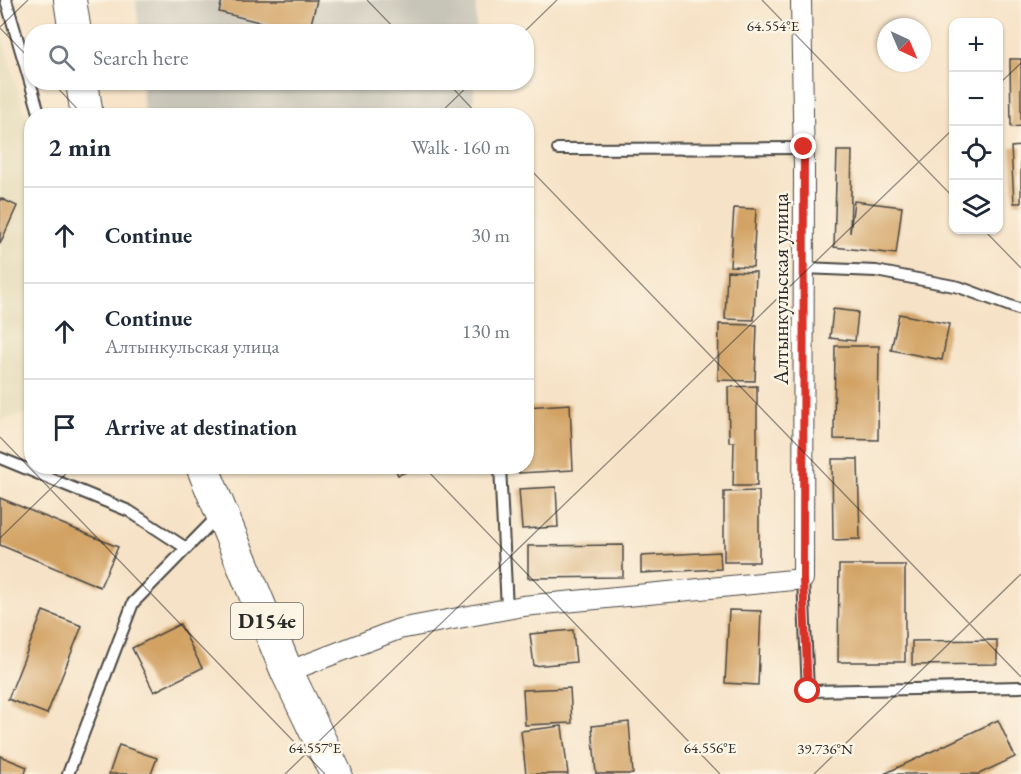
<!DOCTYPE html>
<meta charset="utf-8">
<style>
:root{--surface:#fff;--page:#f6f6f7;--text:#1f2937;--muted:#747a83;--line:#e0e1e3}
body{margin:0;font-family:"EB Garamond",serif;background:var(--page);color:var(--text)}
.controls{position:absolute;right:18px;top:18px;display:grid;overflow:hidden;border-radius:12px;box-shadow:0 2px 4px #0004}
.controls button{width:54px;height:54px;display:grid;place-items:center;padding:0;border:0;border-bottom:2px solid var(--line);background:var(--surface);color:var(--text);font:30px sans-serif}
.compass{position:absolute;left:877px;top:18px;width:54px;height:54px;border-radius:50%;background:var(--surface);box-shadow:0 2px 4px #0004;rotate:136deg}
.stop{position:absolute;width:18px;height:18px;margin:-14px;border:4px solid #d93025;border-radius:50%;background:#fff}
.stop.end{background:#d93025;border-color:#fff;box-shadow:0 2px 6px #0008}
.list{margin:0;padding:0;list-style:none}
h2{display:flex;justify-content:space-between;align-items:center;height:78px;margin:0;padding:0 24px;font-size:26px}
h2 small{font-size:20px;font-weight:400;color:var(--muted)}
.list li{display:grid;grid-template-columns:39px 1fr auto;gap:18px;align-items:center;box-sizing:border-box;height:96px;padding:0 24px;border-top:2px solid var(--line)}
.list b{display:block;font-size:22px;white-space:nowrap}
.list p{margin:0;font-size:20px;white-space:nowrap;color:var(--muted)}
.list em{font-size:20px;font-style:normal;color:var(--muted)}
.icon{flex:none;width:33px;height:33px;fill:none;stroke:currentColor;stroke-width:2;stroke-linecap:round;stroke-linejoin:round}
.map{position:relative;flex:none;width:1021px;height:774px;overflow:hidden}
.search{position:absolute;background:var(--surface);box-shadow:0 2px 4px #0004;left:24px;top:24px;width:510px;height:66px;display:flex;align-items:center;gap:15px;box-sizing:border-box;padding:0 21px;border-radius:24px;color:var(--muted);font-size:22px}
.panel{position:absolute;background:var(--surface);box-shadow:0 2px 4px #0004;left:24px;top:108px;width:510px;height:366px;border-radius:24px}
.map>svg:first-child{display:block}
.built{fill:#e5dbba}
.industrial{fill:#c7c5b8}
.building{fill:#d2a263}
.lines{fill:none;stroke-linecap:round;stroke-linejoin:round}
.lane-casing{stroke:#494642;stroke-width:14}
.street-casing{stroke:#494642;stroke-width:22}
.primary-casing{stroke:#494642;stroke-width:34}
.lane{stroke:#fff;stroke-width:10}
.street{stroke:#fff;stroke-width:20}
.primary{stroke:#fff;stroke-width:32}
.route{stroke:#d93025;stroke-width:8}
.ticks{fill:none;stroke:#2b2b2b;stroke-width:1.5;stroke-opacity:0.45}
.labels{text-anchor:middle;stroke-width:5;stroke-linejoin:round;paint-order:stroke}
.shield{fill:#fcf5e5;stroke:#6a6863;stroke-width:1.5}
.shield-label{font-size:21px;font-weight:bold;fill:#2b2b2b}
.street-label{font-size:22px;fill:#2b2b2b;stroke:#fcf5e5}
.ticks-label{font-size:15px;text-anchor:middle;fill:#2b2b2b;stroke:#fcf5e5;stroke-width:5;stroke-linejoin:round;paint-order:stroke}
</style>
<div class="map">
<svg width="1021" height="774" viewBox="0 0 1021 774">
<rect width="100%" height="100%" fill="#fcf5e5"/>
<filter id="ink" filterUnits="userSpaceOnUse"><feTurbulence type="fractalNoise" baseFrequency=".0167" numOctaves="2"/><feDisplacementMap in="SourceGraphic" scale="12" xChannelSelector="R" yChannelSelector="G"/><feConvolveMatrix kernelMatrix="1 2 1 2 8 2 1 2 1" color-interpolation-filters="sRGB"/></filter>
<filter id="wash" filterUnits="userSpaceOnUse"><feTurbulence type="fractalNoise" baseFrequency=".008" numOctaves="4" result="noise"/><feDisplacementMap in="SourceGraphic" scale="24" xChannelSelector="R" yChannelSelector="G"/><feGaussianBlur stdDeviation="1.35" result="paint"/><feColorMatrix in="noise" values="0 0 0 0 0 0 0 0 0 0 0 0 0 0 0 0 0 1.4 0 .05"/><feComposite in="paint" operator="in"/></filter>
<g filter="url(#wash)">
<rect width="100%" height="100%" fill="#f6e2c6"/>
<!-- built -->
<polygon class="built" points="0,31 32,137 31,412 0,421"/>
<!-- industrial -->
<g class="industrial">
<polygon points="136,0 476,0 476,31 139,31"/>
<polygon points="142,83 474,83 473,115 144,115"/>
</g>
<g id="blocks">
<!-- building -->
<g class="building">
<polygon points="222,0 317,0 309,32 299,32 219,12"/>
<polygon points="1010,59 1021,59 1021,126 1011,127"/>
<polygon points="1021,146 1021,203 1014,203 1011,147"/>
<polygon points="837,151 852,151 850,233 854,201 902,207 896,254 834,247"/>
<polygon points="0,198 17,206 0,244"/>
<polygon points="734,208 756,209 753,267 730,266"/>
<polygon points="727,271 756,272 754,320 725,319"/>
<polygon points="833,309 858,312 855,341 830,338"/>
<polygon points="899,314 949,324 942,360 891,350"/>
<polygon points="719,324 757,325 755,381 718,380"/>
<polygon points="835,346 879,346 878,440 834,439"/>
<polygon points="757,386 757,486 733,486 734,442 729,442 728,387"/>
<polygon points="570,404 573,470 519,473 519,466 526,466 526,407"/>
<polygon points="832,459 858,459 860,539 833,540"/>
<polygon points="394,466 418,466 419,467 398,475"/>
<polygon points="556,487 558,527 522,529 519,489"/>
<polygon points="759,491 759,562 724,562 724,492"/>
<polygon points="0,498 118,547 100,587 0,545"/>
<polygon points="623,545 623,577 528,578 528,546"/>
<polygon points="720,552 721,569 641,573 641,556"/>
<polygon points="839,565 905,565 905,662 838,662"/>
<polygon points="729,610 761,611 758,685 725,683"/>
<polygon points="43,611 82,626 47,714 8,699"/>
<polygon points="180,624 202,668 154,692 132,648"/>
<polygon points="573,630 576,662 534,666 530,634"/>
<polygon points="997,640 997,664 912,665 912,641"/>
<polygon points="570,688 572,723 525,725 523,690"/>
<polygon points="998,720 1015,757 979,774 884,774"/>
<polygon points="629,722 633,774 596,774 592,726"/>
<polygon points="562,726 568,774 526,774 521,731"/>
<polygon points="119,745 157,758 151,774 109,774"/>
<polygon points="0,756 27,767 25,774 0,774"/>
</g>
</g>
</g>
<g filter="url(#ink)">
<use href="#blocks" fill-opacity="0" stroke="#494642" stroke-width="1.5"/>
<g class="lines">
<!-- lane casing -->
<g class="lane-casing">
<g id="lane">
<polyline points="6,0 40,116"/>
<polyline points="558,149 803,148"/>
<polyline points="804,268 876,271 959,287 1021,310"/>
<polyline points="0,458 129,511 186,548"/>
<polyline points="500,466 507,609"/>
<polyline points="803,579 808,691 1021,687"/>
<polyline points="68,774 133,603 219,515"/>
</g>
</g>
<!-- street casing -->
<g class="street-casing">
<polyline id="street" points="287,672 399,629 523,606 803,579 804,168 801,0"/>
</g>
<!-- primary casing -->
<g class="primary-casing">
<g id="primary">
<polyline points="70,0 75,32"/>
<polyline points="82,82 87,116"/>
<polyline points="202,466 287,672 336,774"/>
</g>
</g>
<!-- lane -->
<use href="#lane" class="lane"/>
<!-- street -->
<use href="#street" class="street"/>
<!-- primary -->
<use href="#primary" class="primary"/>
</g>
</g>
<g class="lines" filter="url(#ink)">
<!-- route -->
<polyline class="route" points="804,147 803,579 808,691"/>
</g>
<!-- ticks -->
<path class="ticks" d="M367,0l31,32M762,0l192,198M0,27l28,-27M0,28l32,33M524,32l33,-32M52,82l32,34M447,82l32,34M998,85l23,-22M437,116l35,-34M526,165l495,512M984,230l37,38M0,437l325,337M423,466l297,308M0,538l74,-72M285,774l669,-646M814,774l207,-200"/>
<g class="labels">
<!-- shield labels -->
<rect class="shield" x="231" y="603" width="72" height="36" rx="4.5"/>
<g class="shield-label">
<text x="267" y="628">D154e</text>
</g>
<!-- street labels -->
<g class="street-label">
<text transform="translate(780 289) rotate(-90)" y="8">Алтынкульская улица</text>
</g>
</g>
<g class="ticks-label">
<text x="773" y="31">64.554°E</text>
<text x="315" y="753">64.557°E</text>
<text x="710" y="753">64.556°E</text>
<text x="825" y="754">39.736°N</text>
</g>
</svg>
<div class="controls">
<button>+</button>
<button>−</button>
<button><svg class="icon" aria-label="locate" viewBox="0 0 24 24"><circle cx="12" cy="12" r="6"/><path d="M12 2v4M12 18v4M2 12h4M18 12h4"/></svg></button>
<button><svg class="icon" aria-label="layers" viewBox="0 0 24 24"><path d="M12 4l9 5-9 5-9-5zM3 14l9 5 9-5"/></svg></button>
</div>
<svg class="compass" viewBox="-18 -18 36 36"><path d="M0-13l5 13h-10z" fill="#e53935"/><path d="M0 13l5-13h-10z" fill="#747a83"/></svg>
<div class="stop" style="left:808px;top:691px"></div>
<div class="stop end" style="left:804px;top:147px"></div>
<div class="search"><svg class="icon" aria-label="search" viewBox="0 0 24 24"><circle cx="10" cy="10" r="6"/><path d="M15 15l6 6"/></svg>Search here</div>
<section class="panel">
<h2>2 min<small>Walk · 160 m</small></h2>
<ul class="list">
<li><svg class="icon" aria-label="ahead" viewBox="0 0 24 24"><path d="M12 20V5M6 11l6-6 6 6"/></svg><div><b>Continue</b></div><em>30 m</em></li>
<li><svg class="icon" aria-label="ahead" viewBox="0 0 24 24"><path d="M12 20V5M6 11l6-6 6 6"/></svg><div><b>Continue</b><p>Алтынкульская улица</p></div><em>130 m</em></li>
<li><svg class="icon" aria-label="arrive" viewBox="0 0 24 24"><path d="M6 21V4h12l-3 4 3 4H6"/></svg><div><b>Arrive at destination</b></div></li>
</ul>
</section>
</div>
